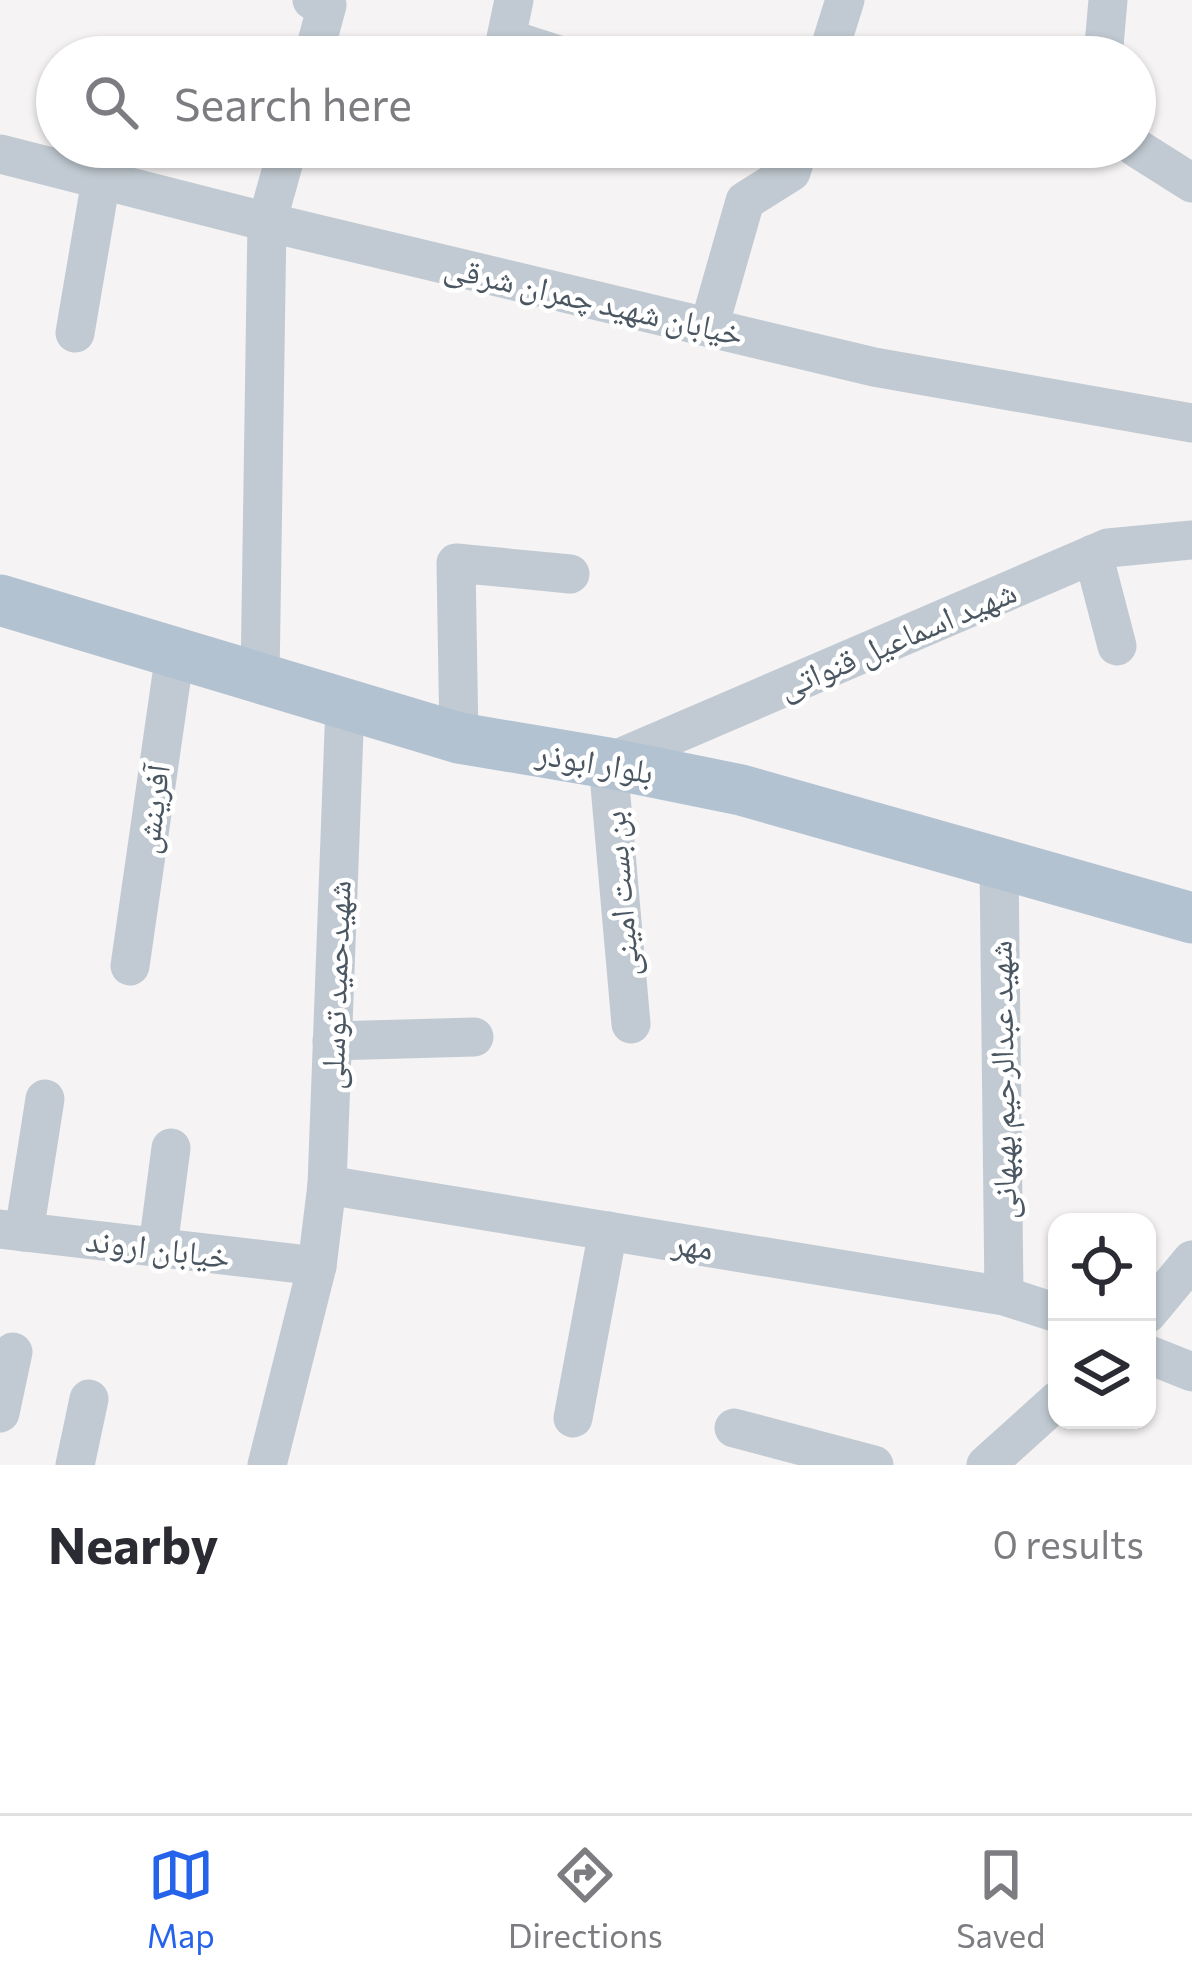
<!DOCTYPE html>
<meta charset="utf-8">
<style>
:root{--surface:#fff;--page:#f2f2f3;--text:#2b2b33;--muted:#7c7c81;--line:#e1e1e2;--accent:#2563eb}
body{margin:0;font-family:Commissioner,"Noto Naskh Arabic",sans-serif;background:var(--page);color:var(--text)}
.controls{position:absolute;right:36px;bottom:36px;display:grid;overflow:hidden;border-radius:24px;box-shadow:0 3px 9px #0004}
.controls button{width:108px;height:108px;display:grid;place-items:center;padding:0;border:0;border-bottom:3px solid var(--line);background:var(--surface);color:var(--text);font:60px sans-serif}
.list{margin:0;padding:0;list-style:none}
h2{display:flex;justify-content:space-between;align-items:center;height:156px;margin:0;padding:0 48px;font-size:51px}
h2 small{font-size:39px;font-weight:400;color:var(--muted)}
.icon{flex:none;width:66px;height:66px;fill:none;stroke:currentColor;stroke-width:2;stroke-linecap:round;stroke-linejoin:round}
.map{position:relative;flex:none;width:1192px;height:1465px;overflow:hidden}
.search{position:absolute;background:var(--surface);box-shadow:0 3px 9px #0004;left:36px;right:36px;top:36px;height:132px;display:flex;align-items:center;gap:30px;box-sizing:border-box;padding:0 42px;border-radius:66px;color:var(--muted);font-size:45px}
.sheet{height:348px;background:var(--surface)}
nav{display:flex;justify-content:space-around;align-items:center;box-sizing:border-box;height:168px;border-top:3px solid var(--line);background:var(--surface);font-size:33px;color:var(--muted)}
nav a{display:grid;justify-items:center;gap:6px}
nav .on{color:var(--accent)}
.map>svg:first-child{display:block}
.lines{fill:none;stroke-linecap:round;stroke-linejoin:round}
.minor{stroke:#c1cad2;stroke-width:39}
.major{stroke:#b3c2d1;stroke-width:51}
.labels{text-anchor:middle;stroke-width:9;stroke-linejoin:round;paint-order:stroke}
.street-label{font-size:33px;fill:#4a5661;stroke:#fff}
</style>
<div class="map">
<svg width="1192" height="1465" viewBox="0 0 1192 1465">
<rect width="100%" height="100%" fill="#f5f3f3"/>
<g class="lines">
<!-- minor -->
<g class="minor">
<polyline points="312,0 327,5 313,57"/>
<polyline points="514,0 506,38 565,57"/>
<polyline points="827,57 845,0"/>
<polyline points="1103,57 1108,0"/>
<polyline points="1135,147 1192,183"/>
<polyline points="0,154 267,222 874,367 1192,423"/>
<polyline points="709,327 745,201 791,172 799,147"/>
<polyline points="75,333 101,180"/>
<polyline points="1093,554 1117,646"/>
<polyline points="260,679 267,222 288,147"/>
<polyline points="459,738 456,563 570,574"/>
<polyline points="999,863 1004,1296"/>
<polyline points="130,966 175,653"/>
<polyline points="631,1024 608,763 1108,548 1192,540"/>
<polyline points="332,1041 474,1037"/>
<polyline points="327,1185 1004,1296 1057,1313"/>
<polyline points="0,1229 317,1266"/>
<polyline points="24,1232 45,1099"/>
<polyline points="158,1247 171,1148"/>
<polyline points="1147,1314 1192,1260"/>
<polyline points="1147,1354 1192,1372"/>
<polyline points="0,1413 13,1352"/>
<polyline points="573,1418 608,1231"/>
<polyline points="734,1428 874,1465"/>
<polyline points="75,1465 89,1399"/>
<polyline points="267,1465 317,1266 327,1185 345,704"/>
<polyline points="986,1465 1057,1401"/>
</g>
<!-- major -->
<polyline class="major" points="0,600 459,738 608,763 741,790 1192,918"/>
</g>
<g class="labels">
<!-- street labels -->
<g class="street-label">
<text transform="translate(594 300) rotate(13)" y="12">خیابان شهید چمران شرقی</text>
<text transform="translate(897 639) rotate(-23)" y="12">شهید اسماعیل قنواتی</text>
<text transform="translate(595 762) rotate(10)" y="12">بلوار ابوذر</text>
<text transform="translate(152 809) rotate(-82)" y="12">آفرینش</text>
<text transform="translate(620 894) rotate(-95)" y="12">بن بست امینی</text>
<text transform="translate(335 985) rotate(-88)" y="12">شهیدحمید توسلی</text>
<text transform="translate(1002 1080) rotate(-91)" y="12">شهید عبدالرحیم بهبهانی</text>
<text transform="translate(693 1245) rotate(9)" y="12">مهر</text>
<text transform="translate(158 1248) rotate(7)" y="12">خیابان اروند</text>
</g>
</g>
</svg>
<div class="controls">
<button><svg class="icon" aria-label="locate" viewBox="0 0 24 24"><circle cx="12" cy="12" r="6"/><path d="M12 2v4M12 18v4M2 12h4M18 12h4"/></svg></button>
<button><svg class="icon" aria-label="layers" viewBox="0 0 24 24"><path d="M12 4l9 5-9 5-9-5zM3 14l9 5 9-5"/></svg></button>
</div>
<div class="search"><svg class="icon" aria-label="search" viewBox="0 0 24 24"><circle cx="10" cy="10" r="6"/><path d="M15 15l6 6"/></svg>Search here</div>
</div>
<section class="sheet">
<h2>Nearby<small>0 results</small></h2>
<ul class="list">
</ul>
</section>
<nav>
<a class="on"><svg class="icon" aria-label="map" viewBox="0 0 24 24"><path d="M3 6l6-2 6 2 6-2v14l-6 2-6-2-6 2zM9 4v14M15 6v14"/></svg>Map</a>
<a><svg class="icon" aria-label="directions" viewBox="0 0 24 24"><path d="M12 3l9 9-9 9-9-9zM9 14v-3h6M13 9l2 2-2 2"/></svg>Directions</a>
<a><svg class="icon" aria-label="saved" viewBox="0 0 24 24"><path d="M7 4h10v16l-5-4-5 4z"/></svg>Saved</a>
</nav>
